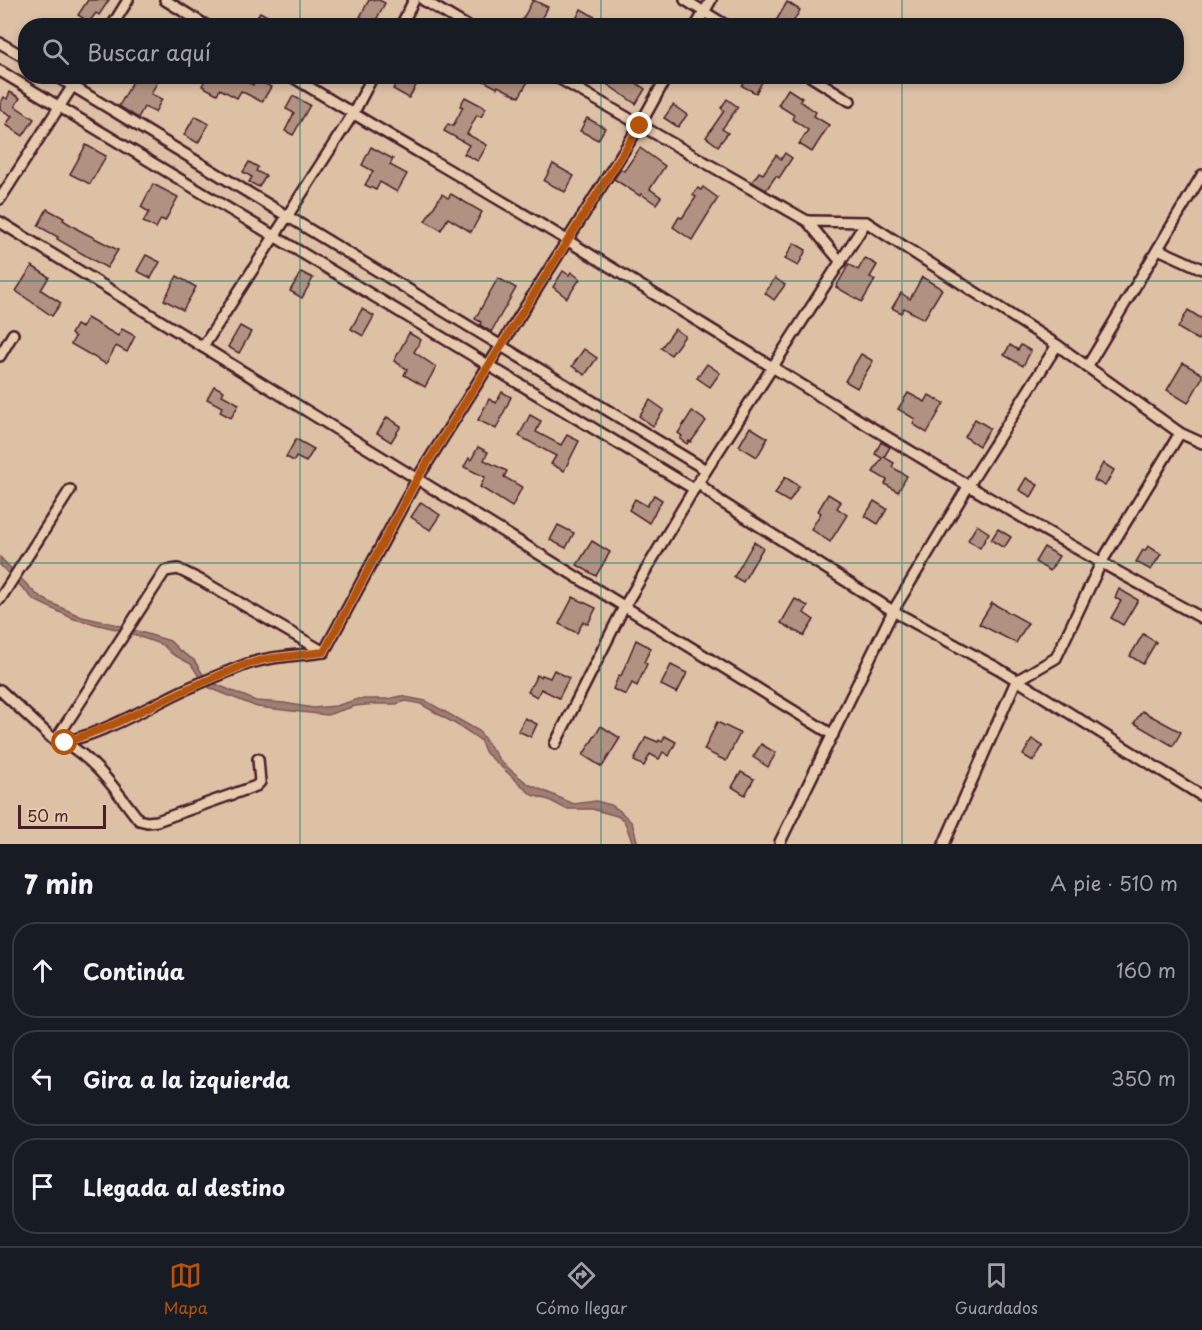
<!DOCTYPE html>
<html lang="es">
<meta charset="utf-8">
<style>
:root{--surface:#171b24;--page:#20242c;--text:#f1f3f6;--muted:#9ea1a6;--line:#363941;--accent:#b45309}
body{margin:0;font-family:"Playpen Sans",sans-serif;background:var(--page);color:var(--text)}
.scale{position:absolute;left:18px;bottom:15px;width:88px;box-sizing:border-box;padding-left:6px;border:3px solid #4a1f2b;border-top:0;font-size:16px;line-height:21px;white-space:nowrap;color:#4a1f2b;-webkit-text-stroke:4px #e6cbad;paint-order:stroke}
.stop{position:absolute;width:18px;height:18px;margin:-14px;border:4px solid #b45309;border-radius:50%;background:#fff}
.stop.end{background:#b45309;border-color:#fff;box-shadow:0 2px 6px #0008}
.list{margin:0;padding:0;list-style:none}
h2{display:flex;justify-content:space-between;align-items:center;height:78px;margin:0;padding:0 24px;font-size:26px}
h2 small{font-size:20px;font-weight:400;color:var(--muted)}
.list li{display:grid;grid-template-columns:39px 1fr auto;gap:18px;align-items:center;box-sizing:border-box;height:96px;margin:0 12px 12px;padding:0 12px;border:2px solid var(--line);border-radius:24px}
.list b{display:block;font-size:22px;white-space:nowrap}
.list em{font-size:20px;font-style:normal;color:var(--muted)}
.icon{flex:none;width:33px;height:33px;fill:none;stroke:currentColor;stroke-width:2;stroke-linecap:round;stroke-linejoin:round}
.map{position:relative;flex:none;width:1202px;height:844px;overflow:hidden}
.search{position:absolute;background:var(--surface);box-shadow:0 3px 9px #0003;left:18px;right:18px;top:18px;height:66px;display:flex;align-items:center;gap:15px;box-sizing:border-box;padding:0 21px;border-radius:24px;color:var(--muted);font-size:22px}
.sheet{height:402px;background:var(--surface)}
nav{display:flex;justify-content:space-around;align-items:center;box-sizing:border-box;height:84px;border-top:2px solid var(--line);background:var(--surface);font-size:16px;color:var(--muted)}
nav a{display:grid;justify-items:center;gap:3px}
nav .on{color:var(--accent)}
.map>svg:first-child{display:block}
.water{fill:#a07e73;stroke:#7e5856;stroke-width:1.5}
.building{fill:#b19181;stroke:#4a1f2b;stroke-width:1.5}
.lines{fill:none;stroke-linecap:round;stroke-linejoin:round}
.street-casing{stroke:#4a1f2b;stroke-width:14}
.street{stroke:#e6cbad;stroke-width:9}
.route{stroke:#b45309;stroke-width:8}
.grid{fill:none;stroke:#0f766e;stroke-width:1.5;stroke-opacity:0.55}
</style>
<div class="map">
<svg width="1202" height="844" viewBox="0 0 1202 844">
<rect width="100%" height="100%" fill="#ddc1a5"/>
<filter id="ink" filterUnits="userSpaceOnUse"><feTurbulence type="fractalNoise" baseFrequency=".0167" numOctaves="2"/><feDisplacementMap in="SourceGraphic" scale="12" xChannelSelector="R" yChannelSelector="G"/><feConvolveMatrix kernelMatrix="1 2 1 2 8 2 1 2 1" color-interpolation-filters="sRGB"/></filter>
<g filter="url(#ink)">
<!-- water -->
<polygon class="water" points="0,557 36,594 51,603 82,617 114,624 170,641 180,651 194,660 202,673 213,683 256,701 284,703 313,708 336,706 358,699 388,699 400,696 426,701 479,731 501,762 528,784 574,804 596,801 611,805 619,810 632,823 638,844 633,844 624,820 617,816 592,809 566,809 549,800 532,795 486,753 480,740 464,729 421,704 406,701 396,704 376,704 355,706 327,715 257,707 210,688 200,678 191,664 172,654 163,645 120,630 74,619 34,600 0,565"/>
<!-- building -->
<g class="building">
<polygon points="88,0 109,0 99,15 96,13 89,22 78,15"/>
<polygon points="369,0 379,0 385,3 374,24 360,17"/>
<polygon points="533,0 548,7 537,26 519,26"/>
<polygon points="787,2 800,10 791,26 773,26"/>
<polygon points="581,9 595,17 590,26 584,26 575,21"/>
<polygon points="260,12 285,26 253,26"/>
<polygon points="136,76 150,76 158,81 151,94 162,99 155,112 144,107 138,118 119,106"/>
<polygon points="207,76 236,76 253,85 256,79 271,87 262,102 241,91 237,98 220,89 217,94 202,86"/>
<polygon points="400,76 408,76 418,82 409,98 393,89"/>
<polygon points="475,76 531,76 519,97 498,86 497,88"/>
<polygon points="595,76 626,76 645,89 636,104"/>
<polygon points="747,76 762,82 756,93 742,86"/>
<polygon points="788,89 802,98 800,101 816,112 814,116 829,125 812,152 799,144 808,130 792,119 794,115 778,105"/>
<polygon points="10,92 20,98 15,106 34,119 23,136 6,125 12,116 0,109 0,104 4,97 7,99"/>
<polygon points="293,96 310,105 293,135 285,131 294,113 286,109"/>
<polygon points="465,97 486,108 481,117 477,115 467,134 487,145 478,161 464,154 469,145 444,131 448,124 453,126 463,107 460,106"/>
<polygon points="727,99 738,107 722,129 728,133 718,146 706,137 724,111 721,108"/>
<polygon points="673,105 687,115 678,127 664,118"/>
<polygon points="195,116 209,124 198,143 184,135"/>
<polygon points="587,118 605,128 598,140 580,131"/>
<polygon points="86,145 106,156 90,184 70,174"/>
<polygon points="371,147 393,159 390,165 407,174 397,192 380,182 376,190 365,185 373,171 362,165"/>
<polygon points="640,148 665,166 650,189 661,197 656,204 641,194 640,196 614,179 621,169 624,171"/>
<polygon points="785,153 792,158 779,178 776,176 766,190 752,182 759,172 763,174 776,155 781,159"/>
<polygon points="249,162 258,167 256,171 266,176 259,187 249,182 252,177 243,172"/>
<polygon points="553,164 574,176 565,192 544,181"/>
<polygon points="153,184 178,197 165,221 161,219 156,228 143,222 149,212 141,207"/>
<polygon points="703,187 718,198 692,240 673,227 679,217 682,218 696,197 693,195 698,188 701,190"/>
<polygon points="442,194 448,198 451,194 482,212 471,232 448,218 441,230 425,221"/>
<polygon points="47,209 64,218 63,220 79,230 118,250 107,268 57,239 58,237 38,226"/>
<polygon points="794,243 806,250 798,266 785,259"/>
<polygon points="146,255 160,262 151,278 137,271"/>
<polygon points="865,258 877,265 870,277 875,280 862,302 836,287 849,264 858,270"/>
<polygon points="32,266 49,277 41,290 61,303 52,316 16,291"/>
<polygon points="563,271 569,275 571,272 580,279 567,298 553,287"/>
<polygon points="301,272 313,278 302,298 290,291"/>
<polygon points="177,276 196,287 183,310 164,300"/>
<polygon points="922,277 942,289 924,319 904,308 901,313 892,308 901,293 910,299"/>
<polygon points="498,278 516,288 491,332 480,325 481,322 475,319"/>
<polygon points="775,278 785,285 774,300 765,293"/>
<polygon points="362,309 374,316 363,336 351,329"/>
<polygon points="1188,310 1202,319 1202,333 1198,340 1178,328"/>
<polygon points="87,318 118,336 122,329 135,336 127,352 116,346 106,364 71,344 75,337 71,334 76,325 82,328"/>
<polygon points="240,326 251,332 239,353 228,347"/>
<polygon points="675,329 685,336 671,355 661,348"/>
<polygon points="409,333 421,340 414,352 436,367 425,387 404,375 407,369 394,361"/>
<polygon points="1010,345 1018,350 1021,345 1031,351 1023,366 1004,355"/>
<polygon points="584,349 597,358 585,375 572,366"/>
<polygon points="861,354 873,361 857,388 845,381"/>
<polygon points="1183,363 1202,374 1202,378 1188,403 1167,390"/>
<polygon points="707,364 720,373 710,387 697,378"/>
<polygon points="214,386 224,391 222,395 239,404 231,418 220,412 222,407 207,399"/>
<polygon points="502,392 511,397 496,429 478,420 489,399 496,403"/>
<polygon points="908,393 925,402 929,395 944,403 927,433 913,424 915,419 898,409"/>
<polygon points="650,400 664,410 653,426 639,416"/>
<polygon points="692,411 706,421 691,442 689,441 687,444 680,439 682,436 678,433"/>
<polygon points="530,415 541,421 536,432 561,445 567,435 579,441 564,471 551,464 556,456 519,436"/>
<polygon points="387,417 401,426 391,442 377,433"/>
<polygon points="975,419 990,428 979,446 965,437"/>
<polygon points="750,427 768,438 757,457 739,446"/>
<polygon points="296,439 314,449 306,462 296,457 294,461 286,457"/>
<polygon points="881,442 890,447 884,457 894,463 892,467 907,476 898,492 885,484 887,480 873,472 882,458 875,454"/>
<polygon points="478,447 488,452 484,460 507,471 504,477 522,487 512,507 480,487 485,477 464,467 469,458 471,460"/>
<polygon points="1103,463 1114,470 1105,486 1094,480"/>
<polygon points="785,477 799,486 789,502 775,494"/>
<polygon points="1026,478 1038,485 1031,497 1019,490"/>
<polygon points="828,494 841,502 837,508 847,515 830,542 811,529 821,513 818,511"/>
<polygon points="654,495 662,500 649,523 629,510 635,499 647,506"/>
<polygon points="874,501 887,509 878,524 865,516"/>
<polygon points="421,502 440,515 430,530 411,517"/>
<polygon points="558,525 574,533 566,548 550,540"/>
<polygon points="977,525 989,533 980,548 968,540"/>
<polygon points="998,529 1011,537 1004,548 991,540"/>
<polygon points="592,541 610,552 596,576 577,565"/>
<polygon points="754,542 763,548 743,582 734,577"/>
<polygon points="1148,546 1161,554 1151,570 1136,562 1143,550 1145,551"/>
<polygon points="1044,547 1059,556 1050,571 1035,562"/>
<polygon points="1119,589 1138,600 1123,625 1111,618 1121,601 1115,598"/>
<polygon points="573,597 596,608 588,624 583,622 577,633 559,624"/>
<polygon points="795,599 808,606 804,613 814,620 804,636 781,623"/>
<polygon points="992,603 1028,623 1016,643 979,624"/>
<polygon points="1143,634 1156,642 1143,664 1130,656"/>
<polygon points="636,640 651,648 644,662 647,664 637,686 632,683 626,695 613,689 619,675 621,676"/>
<polygon points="671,665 687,673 677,693 661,685"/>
<polygon points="554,670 569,678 559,698 541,689 537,697 528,692 537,675 541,677 542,675 550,678"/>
<polygon points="1142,711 1181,732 1173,746 1134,723"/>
<polygon points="525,718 537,724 531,737 518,731"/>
<polygon points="717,722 740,733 726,761 704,750"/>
<polygon points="601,726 620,738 602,767 583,755"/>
<polygon points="665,736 676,742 669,756 663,752 659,759 650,754 644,766 634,761 646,737 658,742 659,740 662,742"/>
<polygon points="1032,739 1043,746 1033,761 1023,755"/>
<polygon points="761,744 776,753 768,767 753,757"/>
<polygon points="741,772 754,779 745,795 732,787"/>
</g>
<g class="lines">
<!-- street casing -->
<g class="street-casing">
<g id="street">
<polyline points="165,0 207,26"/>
<polyline points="423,0 467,26"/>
<polyline points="685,0 727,26"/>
<polyline points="112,26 128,0"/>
<polyline points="401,26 414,0"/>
<polyline points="696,26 711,0"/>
<polyline points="0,43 26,58"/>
<polyline points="0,71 694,489"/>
<polyline points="56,76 706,470"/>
<path d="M291,76c93,57 187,110 279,166 209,129 416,260 632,376"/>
<polyline points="555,76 807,221 841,262"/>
<polyline points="810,76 850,101"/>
<polyline points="0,199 79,76"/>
<polyline points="0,222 833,735"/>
<polyline points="866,222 1057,345 1180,433 1202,443"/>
<polyline points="1158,249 1202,269"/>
<polyline points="203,347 353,114 373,76"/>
<polyline points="0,356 13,334"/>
<polyline points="1087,367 1202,175"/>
<polyline points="698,483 720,501 893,611 999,669 1202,796"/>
<polyline points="0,599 70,490"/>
<path d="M0,690l55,51c28,4 99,-37 127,-50 20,-9 40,-17 60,-25 25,-10 55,-10 82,-14l93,-173 223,-354 27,-49"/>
<polyline points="55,741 165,571 178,569 204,582 324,652"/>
<path d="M65,743c31,17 52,49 74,77l8,2 10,-1 99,-35 4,-4 -2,-23"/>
<polyline points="555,744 624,607 694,489 866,222 807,221"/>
<polyline points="780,842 893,611 969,485 1057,345"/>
<polyline points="944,844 1016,681 1056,658 1101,563 1180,433"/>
</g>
</g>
<!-- street -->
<use href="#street" class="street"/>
</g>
</g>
<g class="lines" filter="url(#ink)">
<!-- route -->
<polyline class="route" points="65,743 112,725 185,690 244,665 266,659 324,652 417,479 640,126"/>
</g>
<!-- grid -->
<path class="grid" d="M300,0v26M601,0v26M902,0v26M300,76v768M601,76v768M902,76v768M0,281h1202M0,563h1202"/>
</svg>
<div class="scale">50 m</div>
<div class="stop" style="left:65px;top:743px"></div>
<div class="stop end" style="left:640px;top:126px"></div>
<div class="search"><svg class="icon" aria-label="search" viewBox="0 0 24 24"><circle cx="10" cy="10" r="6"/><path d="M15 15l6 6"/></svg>Buscar aquí</div>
</div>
<section class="sheet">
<h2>7 min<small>A pie · 510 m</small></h2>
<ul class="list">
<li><svg class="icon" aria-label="ahead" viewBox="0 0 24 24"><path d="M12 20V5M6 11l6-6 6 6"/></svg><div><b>Continúa</b></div><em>160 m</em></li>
<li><svg class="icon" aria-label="left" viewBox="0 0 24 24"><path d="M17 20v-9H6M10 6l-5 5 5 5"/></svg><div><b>Gira a la izquierda</b></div><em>350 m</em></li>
<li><svg class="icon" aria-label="arrive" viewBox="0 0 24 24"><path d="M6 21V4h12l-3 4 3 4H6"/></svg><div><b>Llegada al destino</b></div></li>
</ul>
</section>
<nav>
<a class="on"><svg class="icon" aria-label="map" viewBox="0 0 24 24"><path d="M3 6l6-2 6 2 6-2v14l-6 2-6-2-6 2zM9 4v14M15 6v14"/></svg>Mapa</a>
<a><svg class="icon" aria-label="directions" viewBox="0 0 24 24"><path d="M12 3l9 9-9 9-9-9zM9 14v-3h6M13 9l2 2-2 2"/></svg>Cómo llegar</a>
<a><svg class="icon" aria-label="saved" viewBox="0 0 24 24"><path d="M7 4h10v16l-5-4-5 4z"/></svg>Guardados</a>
</nav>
